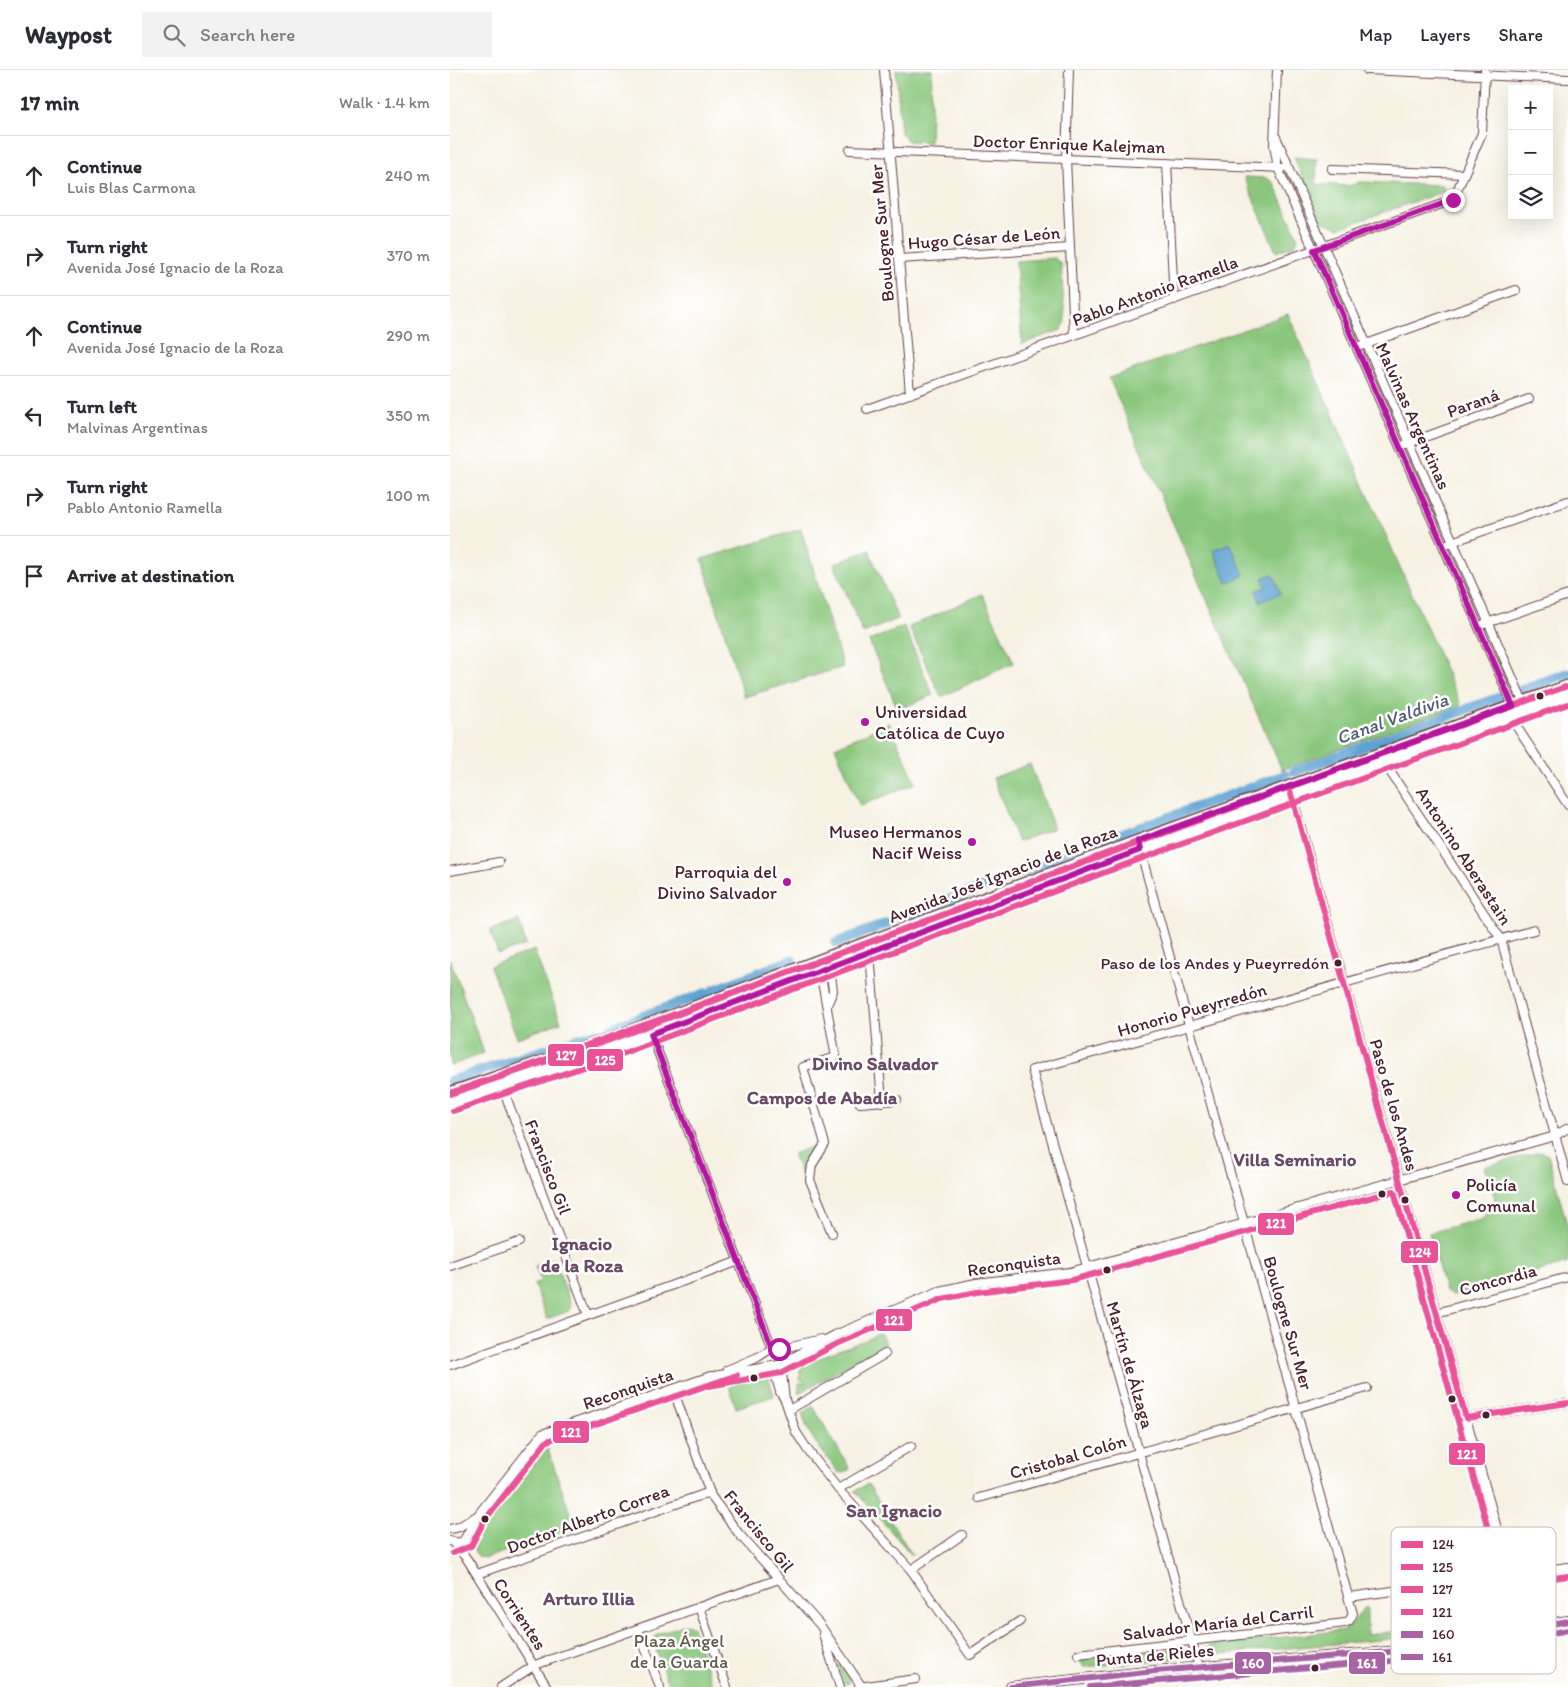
<!DOCTYPE html>
<meta charset="utf-8">
<style>
:root{--surface:#fff;--page:#f2f2f3;--text:#2b2b33;--muted:#7c7c81;--line:#e1e1e2}
body{margin:0;font-family:Itim,sans-serif;background:var(--page);color:var(--text)}
.controls{position:absolute;right:15px;top:15px;display:grid;overflow:hidden;border-radius:0px;box-shadow:0 5px 20px #0002}
.controls button{width:45px;height:45px;display:grid;place-items:center;padding:0;border:0;border-bottom:1px solid var(--line);background:var(--surface);color:var(--text);font:25px sans-serif}
.stop{position:absolute;width:15px;height:15px;margin:-11px;border:4px solid #b5179e;border-radius:50%;background:#fff}
.stop.end{background:#b5179e;border-color:#fff;box-shadow:0 1px 5px #0008}
.list{margin:0;padding:0;list-style:none}
h2{display:flex;justify-content:space-between;align-items:center;height:65px;margin:0;padding:0 20px;font-size:21px}
h2 small{font-size:16px;font-weight:400;color:var(--muted)}
.list li{display:grid;grid-template-columns:32px 1fr auto;gap:15px;align-items:center;box-sizing:border-box;height:80px;padding:0 20px;border-top:1px solid var(--line)}
.list b{display:block;font-size:19px;white-space:nowrap}
.list p{margin:0;font-size:16px;white-space:nowrap;color:var(--muted)}
.list em{font-size:16px;font-style:normal;color:var(--muted)}
.icon{flex:none;width:28px;height:28px;fill:none;stroke:currentColor;stroke-width:2;stroke-linecap:round;stroke-linejoin:round}
.map{position:relative;flex:none;width:1118px;height:1617px;overflow:hidden}
header{display:flex;align-items:center;gap:30px;box-sizing:border-box;height:70px;padding:0 25px;background:var(--surface);border-bottom:1px solid var(--line)}
header strong{font-size:24px}
nav{display:flex;gap:28px;margin-inline-start:auto;font-size:18px}
.search{width:350px;height:45px;background:var(--page);display:flex;align-items:center;gap:12px;box-sizing:border-box;padding:0 18px;border-radius:0px;color:var(--muted);font-size:19px}
main{display:flex}
aside{flex:1;background:var(--surface)}
.map>svg:first-child{display:block}
.green{fill:#8ac77d;stroke:#6a7354}
.water{fill:#5da2d2;stroke:#54607e}
.lines{fill:none;stroke-linecap:round;stroke-linejoin:round}
.canal{stroke:#5da2d2;stroke-width:10}
.street-casing{stroke:#643e46;stroke-width:10}
.secondary-casing{stroke:#643e46;stroke-width:12}
.primary-casing{stroke:#643e46;stroke-width:14}
.street{stroke:#fff;stroke-width:8}
.secondary{stroke:#fff;stroke-width:10}
.primary{stroke:#fff;stroke-width:11}
.bus-1-casing{stroke:#fff;stroke-width:10}
.bus-2-casing{stroke:#fff;stroke-width:10}
.bus-3-casing{stroke:#fff;stroke-width:10}
.bus-4-casing{stroke:#fff;stroke-width:10}
.bus-5-casing{stroke:#fff;stroke-width:10}
.bus-6-casing{stroke:#fff;stroke-width:10}
.bus-1{stroke:#e95297;stroke-width:6}
.bus-2{stroke:#e95297;stroke-width:6}
.bus-3{stroke:#e95297;stroke-width:6}
.bus-4{stroke:#e95297;stroke-width:6}
.bus-5{stroke:#a863a4;stroke-width:6}
.bus-6{stroke:#a863a4;stroke-width:6}
.route{stroke:#b5179e;stroke-width:6}
.bus-dot{fill:#4a1f2b;stroke:#fff;stroke-width:2}
.poi-dot{fill:#b5179e;stroke:#fff;stroke-width:2}
.labels{text-anchor:middle;stroke-width:5;stroke-linejoin:round;paint-order:stroke}
.bus-label{font-size:17px;fill:#4a1f2b;stroke:#fff;text-anchor:end}
.street-label{font-size:18px;fill:#4a1f2b;stroke:#fff}
.poi-label{font-size:18px;fill:#4a1f2b;stroke:#fff;text-anchor:start}
.park-label{font-size:18px;fill:#605a48;stroke:#fff}
.water-label{font-size:19px;font-style:italic;fill:#535a76;stroke:#fff}
.neighbourhood-label{font-size:19px;font-weight:bold;fill:#6a4b65;stroke:#fff}
.key{fill:#fff;stroke:#c9bcbf;stroke-width:1}
.key-label{font-size:14px;fill:#4a1f2b}
.line-badge{stroke:#fff;stroke-width:2}
.badge-label{font-size:14px;text-anchor:middle;font-weight:bold;fill:#fff}
</style>
<header>
<strong>Waypost</strong>
<div class="search"><svg class="icon" aria-label="search" viewBox="0 0 24 24"><circle cx="10" cy="10" r="6"/><path d="M15 15l6 6"/></svg>Search here</div>
<nav><a>Map</a><a>Layers</a><a>Share</a></nav>
</header>
<main>
<aside>
<h2>17 min<small>Walk · 1.4 km</small></h2>
<ul class="list">
<li><svg class="icon" aria-label="ahead" viewBox="0 0 24 24"><path d="M12 20V5M6 11l6-6 6 6"/></svg><div><b>Continue</b><p>Luis Blas Carmona</p></div><em>240 m</em></li>
<li><svg class="icon" aria-label="right" viewBox="0 0 24 24"><path d="M7 20v-9h11M14 6l5 5-5 5"/></svg><div><b>Turn right</b><p>Avenida José Ignacio de la Roza</p></div><em>370 m</em></li>
<li><svg class="icon" aria-label="ahead" viewBox="0 0 24 24"><path d="M12 20V5M6 11l6-6 6 6"/></svg><div><b>Continue</b><p>Avenida José Ignacio de la Roza</p></div><em>290 m</em></li>
<li><svg class="icon" aria-label="left" viewBox="0 0 24 24"><path d="M17 20v-9H6M10 6l-5 5 5 5"/></svg><div><b>Turn left</b><p>Malvinas Argentinas</p></div><em>350 m</em></li>
<li><svg class="icon" aria-label="right" viewBox="0 0 24 24"><path d="M7 20v-9h11M14 6l5 5-5 5"/></svg><div><b>Turn right</b><p>Pablo Antonio Ramella</p></div><em>100 m</em></li>
<li><svg class="icon" aria-label="arrive" viewBox="0 0 24 24"><path d="M6 21V4h12l-3 4 3 4H6"/></svg><div><b>Arrive at destination</b></div></li>
</ul>
</aside>
<div class="map">
<svg width="1118" height="1617" viewBox="0 0 1118 1617">
<rect width="100%" height="100%" fill="#fff"/>
<filter id="ink" filterUnits="userSpaceOnUse"><feTurbulence type="fractalNoise" baseFrequency=".02" numOctaves="2"/><feDisplacementMap in="SourceGraphic" scale="10" xChannelSelector="R" yChannelSelector="G"/><feConvolveMatrix kernelMatrix="1 2 1 2 8 2 1 2 1" color-interpolation-filters="sRGB"/></filter>
<filter id="wash" filterUnits="userSpaceOnUse"><feTurbulence type="fractalNoise" baseFrequency=".0096" numOctaves="4" result="noise"/><feDisplacementMap in="SourceGraphic" scale="20" xChannelSelector="R" yChannelSelector="G"/><feGaussianBlur stdDeviation="1.12" result="paint"/><feColorMatrix in="noise" values="0 0 0 0 0 0 0 0 0 0 0 0 0 0 0 0 0 1.4 0 .05"/><feComposite in="paint" operator="in"/></filter>
<g filter="url(#wash)">
<rect width="100%" height="100%" fill="#f6f1e2"/>
<!-- green -->
<g class="green">
<polygon points="446,0 482,0 480,72 458,71 451,63"/>
<polygon points="844,87 867,89 866,114 899,116 910,112 992,115 994,118 992,122 889,158 871,151"/>
<polygon points="836,106 838,106 860,158 858,158"/>
<polygon points="794,107 817,108 824,113 848,168 845,175 826,182"/>
<polygon points="605,188 611,194 615,253 611,260 572,274 566,191"/>
<polygon points="876,195 905,259 904,261 875,197"/>
<polygon points="838,244 1011,635 832,700 659,308"/>
<polygon points="919,292 947,356 947,358 917,294"/>
<polygon points="961,389 990,453 989,455 960,391"/>
<polygon points="351,459 393,597 294,627 252,489"/>
<polygon points="419,480 448,549 413,563 384,494"/>
<polygon points="1004,489 1006,489 1028,541 1026,540"/>
<polygon points="532,524 564,593 491,627 459,557"/>
<polygon points="454,556 483,625 448,640 419,571"/>
<polygon points="1037,565 1039,565 1061,617 1059,616"/>
<polygon points="439,653 466,713 410,736 385,677"/>
<polygon points="580,694 604,758 568,772 543,708"/>
<polygon points="69,850 76,875 48,884 40,860"/>
<polygon points="84,880 111,952 67,968 40,896"/>
<polygon points="0,889 34,983 0,996"/>
<polygon points="367,1075 357,1089 354,1112 343,1084"/>
<polygon points="1090,1082 1098,1085 1118,1158 1118,1193 1002,1226 995,1221 979,1163 1033,1148 1045,1128 1034,1097"/>
<polygon points="104,1189 121,1234 119,1241 97,1249 84,1214 91,1211 85,1196"/>
<polygon points="430,1263 436,1274 349,1323 349,1313 355,1313 354,1310 350,1310 350,1294 416,1270"/>
<polygon points="318,1305 324,1326 286,1338 278,1313"/>
<polygon points="363,1336 400,1399 393,1403 388,1402 366,1373 357,1358 352,1343"/>
<polygon points="97,1377 125,1457 36,1488 29,1487 23,1479 23,1471"/>
<polygon points="418,1414 462,1485 405,1421"/>
<path d="M917,1537v28l56,-7 2,8 -215,19 -5,-3 4,-6 135,-16c13,-6 14,-20 23,-23z"/>
<polygon points="236,1554 243,1557 263,1617 219,1617 203,1572 207,1564"/>
<polygon points="733,1578 736,1583 733,1588 634,1597 629,1589"/>
<polygon points="390,1594 402,1609 398,1614 394,1613 388,1597"/>
</g>
<!-- water -->
<g class="water">
<polygon points="780,473 794,505 777,513 763,480"/>
<polygon points="823,504 831,523 810,532 806,521 816,517 812,508"/>
</g>
<g class="lines">
<!-- canal -->
<g class="canal">
<polyline points="1073,619 1118,603"/>
<polyline points="1062,623 1063,622"/>
<polyline points="844,702 1053,626"/>
<polyline points="651,772 835,705"/>
<polyline points="565,805 621,783"/>
<polyline points="451,848 558,808"/>
<polyline points="386,873 438,853"/>
<polyline points="264,920 342,890"/>
<polyline points="161,958 256,923"/>
<polyline points="0,1011 146,963"/>
</g>
</g>
</g>
<g filter="url(#ink)">
<g class="lines">
<!-- street casing -->
<g class="street-casing">
<g id="street">
<polyline points="434,0 460,324"/>
<polyline points="619,0 616,89 624,265"/>
<polyline points="827,0 824,75 828,98 1065,640"/>
<polyline points="917,0 1118,9"/>
<polyline points="826,67 1075,636"/>
<polyline points="400,80 833,98"/>
<polyline points="717,93 724,230"/>
<polyline points="882,99 1014,104"/>
<polyline points="449,189 620,178"/>
<polyline points="911,276 1066,220"/>
<polyline points="417,339 1003,130 1032,63 1035,0"/>
<polyline points="956,374 1079,329"/>
<polyline points="999,473 1118,431"/>
<polyline points="1034,554 1118,525"/>
<polyline points="1057,642 1118,735"/>
<polyline points="931,688 1051,869 1118,1112"/>
<polyline points="841,722 1060,1505"/>
<polyline points="0,801 49,792"/>
<polyline points="420,883 432,1032"/>
<polyline points="370,901 386,987 353,997 375,1074 362,1095 360,1110 382,1163"/>
<polyline points="377,935 383,921 380,897"/>
<polyline points="201,964 322,1278"/>
<polyline points="52,1016 138,1245"/>
<polyline points="410,1033 447,1030"/>
<polyline points="0,1196 69,1172"/>
<polyline points="249,1206 289,1191"/>
<polyline points="986,1243 1118,1207"/>
<polyline points="331,1294 335,1330"/>
<polyline points="0,1295 245,1207"/>
<polyline points="323,1296 330,1322 335,1330 346,1362 357,1379 388,1419 461,1500 520,1585 570,1551"/>
<polyline points="277,1300 308,1287 322,1278 329,1279 371,1269"/>
<polyline points="258,1307 328,1295 385,1265 489,1221 526,1213 620,1202 1105,1066 1118,1058"/>
<polyline points="223,1319 261,1426 289,1464 370,1555 412,1617"/>
<polyline points="339,1340 435,1284"/>
<polyline points="1016,1348 1118,1333"/>
<polyline points="388,1419 461,1376"/>
<polyline points="529,1428 917,1318"/>
<polyline points="0,1459 9,1457 25,1447"/>
<polyline points="0,1471 7,1474 14,1470 27,1446 92,1364 261,1306"/>
<polyline points="4,1474 17,1489 97,1617"/>
<polyline points="461,1500 512,1465"/>
<polyline points="27,1504 260,1422"/>
<polyline points="899,1527 1118,1497"/>
<polyline points="249,1537 277,1617"/>
<polyline points="188,1559 210,1617"/>
<polyline points="373,1564 390,1617"/>
<polyline points="628,1584 895,1553 899,1551 903,1544 689,776"/>
<polyline points="749,1597 582,1000 1084,860"/>
<polyline points="51,1617 85,1595 329,1509"/>
<polyline points="409,1617 466,1609"/>
</g>
</g>
<!-- secondary casing -->
<g class="secondary-casing">
<path id="secondary" d="M561,1617l144,-16 270,-22c48,-5 95,-21 143,-28"/>
</g>
<!-- primary casing -->
<g class="primary-casing">
<g id="primary">
<polyline points="0,1023 157,970 688,771 1118,616"/>
<polyline points="0,1033 160,979 690,780 1118,625"/>
</g>
</g>
<!-- street -->
<use href="#street" class="street"/>
<!-- secondary -->
<use href="#secondary" class="secondary"/>
<!-- primary -->
<use href="#primary" class="primary"/>
<!-- bus-1 casing -->
<g class="bus-1-casing">
<polyline id="bus-1" points="0,1023 211,949 839,717 1016,1348 1118,1333"/>
</g>
<!-- bus-2 casing -->
<g class="bus-2-casing">
<polyline id="bus-2" points="3,1041 163,987 693,788 1118,634"/>
</g>
<!-- bus-3 casing -->
<g class="bus-3-casing">
<polyline id="bus-3" points="0,1024 157,971 687,772 1115,617"/>
</g>
<!-- bus-4 casing -->
<g class="bus-4-casing">
<g id="bus-4">
<polyline points="259,1316 331,1303 389,1273 492,1229 527,1222 622,1210 944,1121 1052,1509 1060,1514 1118,1506"/>
<polyline points="3,1483 21,1476 34,1451 97,1371 287,1305"/>
</g>
</g>
<!-- bus-5 casing -->
<g class="bus-5-casing">
<polyline id="bus-5" points="561,1617 705,1601 975,1579 1118,1551"/>
</g>
<!-- bus-6 casing -->
<g class="bus-6-casing">
<polyline id="bus-6" points="640,1617 976,1588 1118,1560"/>
</g>
<!-- bus-1 -->
<use href="#bus-1" class="bus-1"/>
<!-- bus-2 -->
<use href="#bus-2" class="bus-2"/>
<!-- bus-3 -->
<use href="#bus-3" class="bus-3"/>
<!-- bus-4 -->
<use href="#bus-4" class="bus-4"/>
<!-- bus-5 -->
<use href="#bus-5" class="bus-5"/>
<!-- bus-6 -->
<use href="#bus-6" class="bus-6"/>
</g>
</g>
<g class="lines" filter="url(#ink)">
<!-- route -->
<polyline class="route" points="329,1279 322,1278 201,964 690,780 688,771 1063,636 864,180 1003,130"/>
</g>
<!-- markers -->
<g class="bus-dot">
<circle cx="1090" cy="626" r="4.5"/>
<circle cx="888" cy="893" r="4.5"/>
<circle cx="932" cy="1124" r="4.5"/>
<circle cx="955" cy="1130" r="4.5"/>
<circle cx="657" cy="1200" r="4.5"/>
<circle cx="304" cy="1308" r="4.5"/>
<circle cx="1002" cy="1329" r="4.5"/>
<circle cx="1036" cy="1345" r="4.5"/>
<circle cx="35" cy="1449" r="4.5"/>
<circle cx="865" cy="1598" r="4.5"/>
</g>
<g class="poi-dot">
<circle cx="415" cy="652" r="5"/>
<circle cx="522" cy="772" r="5"/>
<circle cx="337" cy="812" r="5"/>
<circle cx="1006" cy="1125" r="5"/>
</g>
<g class="labels">
<!-- bus labels -->
<g class="bus-label">
<text x="879" y="899">Paso de los Andes y Pueyrredón</text>
</g>
<!-- street labels -->
<g class="street-label">
<text transform="translate(619 74) rotate(2)" y="6">Doctor Enrique Kalejman</text>
<text transform="translate(432 163) rotate(-95)" y="6">Boulogne Sur Mer</text>
<text transform="translate(534 168) rotate(-4)" y="6">Hugo César de León</text>
<text transform="translate(705 221) rotate(-20)" y="6">Pablo Antonio Ramella</text>
<text transform="translate(1023 333) rotate(-20)" y="6">Paraná</text>
<text transform="translate(963 346) rotate(66)" y="6">Malvinas Argentinas</text>
<text transform="translate(1014 786) rotate(57)" y="6">Antonino Aberastain</text>
<text transform="translate(553 804) rotate(-21)" y="6">Avenida José Ignacio de la Roza</text>
<text transform="translate(742 940) rotate(-16)" y="6">Honorio Pueyrredón</text>
<text transform="translate(944 1035) rotate(74)" y="6">Paso de los Andes</text>
<text transform="translate(98 1097) rotate(69)" y="6">Francisco Gil</text>
<text transform="translate(564 1194) rotate(-8)" y="6">Reconquista</text>
<text transform="translate(1048 1210) rotate(-15)" y="6">Concordia</text>
<text transform="translate(838 1253) rotate(74)" y="6">Boulogne Sur Mer</text>
<text transform="translate(680 1295) rotate(74)" y="6">Martín de Álzaga</text>
<text transform="translate(178 1319) rotate(-19)" y="6">Reconquista</text>
<text transform="translate(618 1387) rotate(-16)" y="6">Cristobal Colón</text>
<text transform="translate(138 1449) rotate(-20)" y="6">Doctor Alberto Correa</text>
<text transform="translate(309 1461) rotate(51)" y="6">Francisco Gil</text>
<text transform="translate(70 1544) rotate(57)" y="6">Corrientes</text>
<text transform="translate(768 1553) rotate(-7)" y="6">Salvador María del Carril</text>
<text transform="translate(705 1585) rotate(-5)" y="6">Punta de Rieles</text>
</g>
<!-- poi labels -->
<g class="poi-label">
<text x="425" y="648">Universidad<tspan x="425" dy="21">Católica de Cuyo</tspan></text>
<text x="512" y="768" text-anchor="end">Museo Hermanos<tspan x="512" dy="21">Nacif Weiss</tspan></text>
<text x="327" y="808" text-anchor="end">Parroquia del<tspan x="327" dy="21">Divino Salvador</tspan></text>
<text x="1016" y="1121">Policía<tspan x="1016" dy="21">Comunal</tspan></text>
</g>
<!-- park labels -->
<g class="park-label">
<text x="229" y="1577">Plaza Ángel<tspan x="229" dy="21">de la Guarda</tspan></text>
</g>
<!-- water labels -->
<g class="water-label">
<text transform="translate(942 648) rotate(-20)" y="7">Canal Valdivia</text>
</g>
<!-- neighbourhood labels -->
<g class="neighbourhood-label">
<text x="425" y="1000">Divino Salvador</text>
<text x="372" y="1034">Campos de Abadía</text>
<text x="845" y="1096">Villa Seminario</text>
<text x="132" y="1180">Ignacio<tspan x="132" dy="22">de la Roza</tspan></text>
<text x="444" y="1447">San Ignacio</text>
<text x="139" y="1535">Arturo Illia</text>
</g>
</g>
<!-- legend -->
<rect x="941" y="1457" width="165" height="147" rx="8" class="key"/>
<rect x="951" y="1471" width="22" height="7" fill="#e95297"/>
<rect x="951" y="1494" width="22" height="6" fill="#e95297"/>
<rect x="951" y="1516" width="22" height="7" fill="#e95297"/>
<rect x="951" y="1539" width="22" height="6" fill="#e95297"/>
<rect x="951" y="1561" width="22" height="7" fill="#a863a4"/>
<rect x="951" y="1584" width="22" height="6" fill="#a863a4"/>
<g class="key-label">
<text x="982" y="1479">124</text>
<text x="982" y="1502">125</text>
<text x="982" y="1524">127</text>
<text x="982" y="1547">121</text>
<text x="982" y="1569">160</text>
<text x="982" y="1592">161</text>
</g>
<g class="line-badge">
<rect x="97" y="973" width="38" height="24" rx="5" fill="#e95297"/>
<rect x="136" y="978" width="38" height="24" rx="5" fill="#e95297"/>
<rect x="807" y="1142" width="38" height="24" rx="5" fill="#e95297"/>
<rect x="950" y="1170" width="39" height="24" rx="5" fill="#e95297"/>
<rect x="425" y="1238" width="38" height="24" rx="5" fill="#e95297"/>
<rect x="102" y="1350" width="38" height="24" rx="5" fill="#e95297"/>
<rect x="998" y="1372" width="38" height="24" rx="5" fill="#e95297"/>
<rect x="784" y="1581" width="38" height="24" rx="5" fill="#a863a4"/>
<rect x="898" y="1581" width="38" height="24" rx="5" fill="#a863a4"/>
</g>
<g class="badge-label">
<text x="116" y="990">127</text>
<text x="155" y="995">125</text>
<text x="826" y="1158">121</text>
<text x="970" y="1187">124</text>
<text x="444" y="1255">121</text>
<text x="121" y="1367">121</text>
<text x="1017" y="1389">121</text>
<text x="803" y="1598">160</text>
<text x="917" y="1598">161</text>
</g>
</svg>
<div class="controls">
<button>+</button>
<button>−</button>
<button><svg class="icon" aria-label="layers" viewBox="0 0 24 24"><path d="M12 4l9 5-9 5-9-5zM3 14l9 5 9-5"/></svg></button>
</div>
<div class="stop" style="left:329px;top:1279px"></div>
<div class="stop end" style="left:1003px;top:130px"></div>
</div>
</main>
